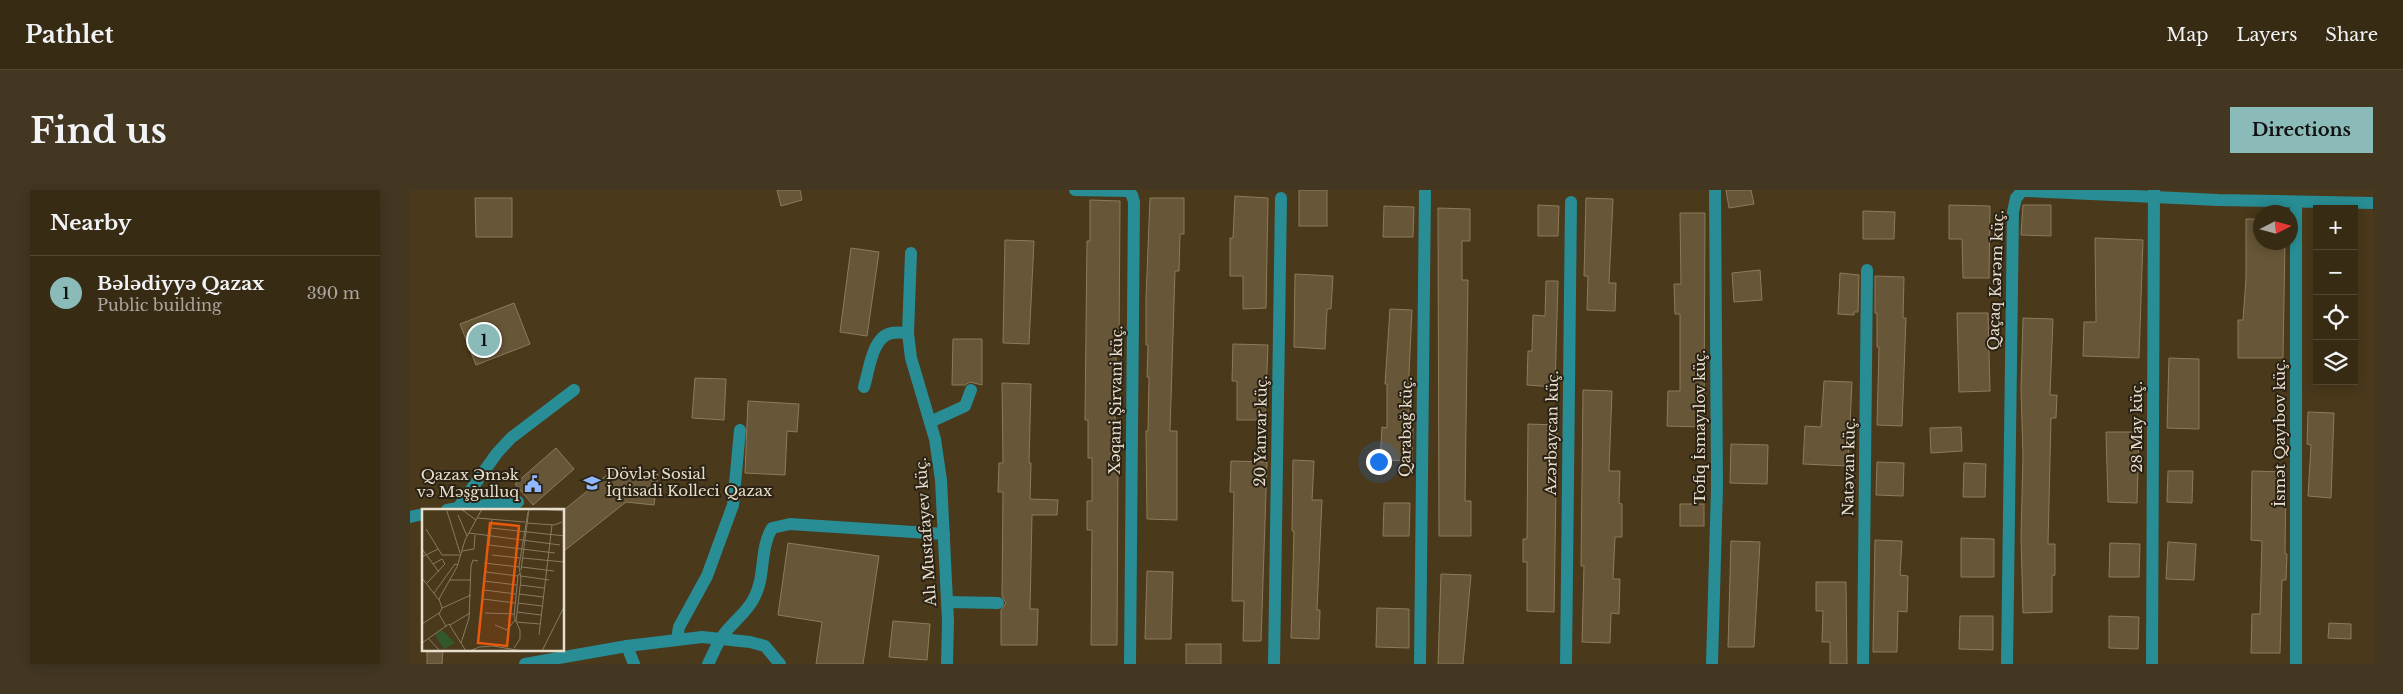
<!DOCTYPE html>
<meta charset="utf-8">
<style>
:root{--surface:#382b14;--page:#433722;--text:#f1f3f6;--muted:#aba7a0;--line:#524734;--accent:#8bbbb9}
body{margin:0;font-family:"Libre Baskerville",serif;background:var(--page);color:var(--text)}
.controls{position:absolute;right:15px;top:15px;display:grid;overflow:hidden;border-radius:0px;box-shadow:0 2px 12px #0003}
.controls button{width:45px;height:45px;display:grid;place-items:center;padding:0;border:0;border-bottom:1px solid var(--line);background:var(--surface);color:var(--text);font:25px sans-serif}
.compass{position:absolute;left:1843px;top:15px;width:45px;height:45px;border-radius:50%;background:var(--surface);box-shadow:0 2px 12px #0003;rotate:84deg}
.you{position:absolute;left:968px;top:271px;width:18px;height:18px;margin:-12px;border:4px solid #fff;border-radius:50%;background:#1a73e8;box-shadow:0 0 0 8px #1a73e833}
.badge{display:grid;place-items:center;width:32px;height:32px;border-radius:50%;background:var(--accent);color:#111;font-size:16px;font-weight:700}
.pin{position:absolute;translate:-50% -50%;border:2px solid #fff;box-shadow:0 1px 5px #0006}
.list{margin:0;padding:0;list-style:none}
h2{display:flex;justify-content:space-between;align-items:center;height:65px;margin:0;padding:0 20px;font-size:21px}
h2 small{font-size:16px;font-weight:400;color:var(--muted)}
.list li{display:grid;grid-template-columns:32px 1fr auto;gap:15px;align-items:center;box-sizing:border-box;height:75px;padding:0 20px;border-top:1px solid var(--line)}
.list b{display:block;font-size:19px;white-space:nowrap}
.list p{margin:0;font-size:16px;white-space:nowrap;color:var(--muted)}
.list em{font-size:16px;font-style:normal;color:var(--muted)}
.icon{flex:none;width:28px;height:28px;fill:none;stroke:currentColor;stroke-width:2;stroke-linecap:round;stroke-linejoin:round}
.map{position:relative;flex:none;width:1963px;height:474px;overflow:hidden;border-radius:0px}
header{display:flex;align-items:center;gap:30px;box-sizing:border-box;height:70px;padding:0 25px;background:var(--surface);border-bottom:1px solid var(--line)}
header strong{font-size:24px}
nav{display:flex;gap:28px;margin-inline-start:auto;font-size:18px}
.intro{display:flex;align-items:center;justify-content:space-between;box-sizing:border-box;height:120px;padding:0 30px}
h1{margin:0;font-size:35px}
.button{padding:12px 22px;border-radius:0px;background:var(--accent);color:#111;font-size:18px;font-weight:700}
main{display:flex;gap:30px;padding:0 30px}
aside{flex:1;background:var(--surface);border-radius:0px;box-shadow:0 2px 12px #0003}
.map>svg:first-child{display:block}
.building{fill:#675637;stroke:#8d7b5b}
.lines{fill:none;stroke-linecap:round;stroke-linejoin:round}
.minor{stroke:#288d94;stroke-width:12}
.labels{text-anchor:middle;stroke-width:4;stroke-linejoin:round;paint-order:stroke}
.street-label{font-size:15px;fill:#e8decc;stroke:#2a2215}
.poi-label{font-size:15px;fill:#e8decc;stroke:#2a2215;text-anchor:start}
.inset-road{fill:none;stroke:#897b62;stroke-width:1}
.view{fill:#e8590c;fill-opacity:0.15;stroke:#e8590c;stroke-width:2.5}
.inset-edge{fill:none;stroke:#e8decc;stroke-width:2.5}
</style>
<header>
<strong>Pathlet</strong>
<nav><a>Map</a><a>Layers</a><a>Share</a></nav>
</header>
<div class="intro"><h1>Find us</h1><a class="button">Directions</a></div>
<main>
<aside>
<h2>Nearby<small></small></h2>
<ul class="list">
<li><span class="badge">1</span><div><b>Bələdiyyə Qazax</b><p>Public building</p></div><em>390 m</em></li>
</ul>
</aside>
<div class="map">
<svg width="1963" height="474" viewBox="0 0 1963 474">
<rect width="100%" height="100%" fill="#4a391b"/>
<!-- building -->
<g class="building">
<polygon points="367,0 390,0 392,10 371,16"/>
<rect x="889" y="0" width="28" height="36"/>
<polygon points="1316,0 1341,0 1344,14 1319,18"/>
<polygon points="825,6 858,8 856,118 833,119 833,86 820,86 820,48 823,48"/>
<polygon points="65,8 102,8 102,47 66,47"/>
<polygon points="740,8 774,8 774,44 770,44 769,81 765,81 760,241 767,241 767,330 737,329 736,241 738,241 739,187 737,187 738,155 736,155 736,108"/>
<polygon points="1176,8 1203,9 1199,93 1206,93 1205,121 1177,120 1178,86 1174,86"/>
<polygon points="680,10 710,11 709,162 706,162 705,236 708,236 708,268 707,455 681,455 682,340 677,340 677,311 682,311 682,268 678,268 678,230 675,230 677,51 680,51"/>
<polygon points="1128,15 1149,16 1148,46 1128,46"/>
<polygon points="1539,15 1580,16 1579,88 1553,88 1552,49 1539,49"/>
<polygon points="1613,15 1641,15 1641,46 1611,45"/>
<polygon points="974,16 1004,17 1003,47 973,47"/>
<polygon points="1028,18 1060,19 1060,51 1052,51 1052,90 1058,90 1055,311 1061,311 1061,346 1029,346"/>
<polygon points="1453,21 1485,22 1484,49 1453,49"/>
<polygon points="1270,23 1295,23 1294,237 1257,236 1258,201 1270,201 1270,124 1265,124 1264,94 1271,94"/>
<polygon points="1836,29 1850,29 1850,52 1875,52 1873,168 1828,168 1828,130 1833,130 1836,88"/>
<polygon points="1685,48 1733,50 1729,168 1673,166 1674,132 1686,132"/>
<polygon points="595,50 624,51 619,154 593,153"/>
<polygon points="441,58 469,62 457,146 430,142"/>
<polygon points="1350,80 1352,110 1324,112 1322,83"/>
<polygon points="1430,83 1449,85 1448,122 1444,122 1444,125 1428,124"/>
<polygon points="885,84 923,86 921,119 917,119 915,159 884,157"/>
<polygon points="1465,86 1494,87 1493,128 1496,128 1492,236 1467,235 1469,157 1467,157 1467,123 1465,123"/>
<polygon points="1136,91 1148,91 1145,197 1117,195 1118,161 1122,161 1123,125 1135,126"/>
<polygon points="104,113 120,154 66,175 50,134"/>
<polygon points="980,119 1002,120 998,204 1000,238 1003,238 1002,271 970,270 972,237 977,238 977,194 975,194"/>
<polygon points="1547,123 1578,123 1580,201 1549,202"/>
<polygon points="1613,128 1643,129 1640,205 1647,205 1646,228 1641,228 1638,354 1645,354 1645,385 1642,386 1642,422 1613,423 1611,347 1613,266 1611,199"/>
<polygon points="543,149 572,149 572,195 560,192 555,195 542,195"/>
<polygon points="823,154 858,155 855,230 827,230 827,191 822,191"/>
<polygon points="1759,168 1789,169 1789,239 1757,238"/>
<polygon points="285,188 316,189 314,230 282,228"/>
<polygon points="1414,191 1442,192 1438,276 1393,274 1395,236 1411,237"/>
<polygon points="592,193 621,194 619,273 621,273 620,309 648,310 647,325 622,325 620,419 628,419 627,455 591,455 591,420 596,413 592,406 593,302 588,302 589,273 593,273"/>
<polygon points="1173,200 1202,201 1199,281 1210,281 1209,313 1212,314 1212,347 1205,347 1203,389 1210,389 1209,424 1201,423 1200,453 1172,452 1174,376 1171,376"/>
<polygon points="338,211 389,214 387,242 377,241 375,285 335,283"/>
<polygon points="1898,222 1924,223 1921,308 1898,306 1901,255 1897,254"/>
<polygon points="1118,234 1147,235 1144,422 1117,421 1117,372 1113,372 1113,349 1117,349"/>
<polygon points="1551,237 1552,261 1521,263 1520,238"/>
<polygon points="1696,242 1729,242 1727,313 1698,312"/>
<polygon points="1321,254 1358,255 1357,294 1320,293"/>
<polygon points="146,258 164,279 123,315 105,294"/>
<polygon points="883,270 904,271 902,310 912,310 907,420 910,420 909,449 881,448 884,341 882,341"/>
<polygon points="821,271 857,272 851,451 833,451 834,411 822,411 824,302 820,302"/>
<polygon points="1467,272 1494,273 1493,306 1466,305"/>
<polygon points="1554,273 1576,274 1575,307 1553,307"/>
<polygon points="203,280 248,284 244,315 216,312 154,361 154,320"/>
<polygon points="1758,281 1783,281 1782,313 1757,312"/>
<polygon points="1842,281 1876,282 1875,364 1877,364 1876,390 1872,390 1870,463 1841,463 1842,424 1850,424 1852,351 1841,350"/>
<polygon points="974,313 1000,313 999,346 973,346"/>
<rect x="1270" y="314" width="24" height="22"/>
<polygon points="1551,348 1584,349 1584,387 1551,387"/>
<polygon points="1465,350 1492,351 1490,385 1498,386 1497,422 1488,421 1487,462 1463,462"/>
<polygon points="1321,351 1350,352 1344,457 1318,457"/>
<polygon points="1758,352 1786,354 1784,390 1756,389"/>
<polygon points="378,353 469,366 453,474 406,474 412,432 368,425"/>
<polygon points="1700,353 1730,354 1729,387 1699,387"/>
<polygon points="737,381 763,382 761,449 735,449"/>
<polygon points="1031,384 1061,385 1053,474 1028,474"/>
<polygon points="1406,392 1436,392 1437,474 1420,474 1420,452 1412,452 1413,421 1406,421"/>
<polygon points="967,418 999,419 999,458 966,457"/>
<polygon points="1550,426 1583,426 1583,460 1549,459"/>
<polygon points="1699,426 1729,427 1728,459 1699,458"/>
<polygon points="483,431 520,434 517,470 479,467"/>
<polygon points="1919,433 1941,434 1941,449 1918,448"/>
<rect x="776" y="454" width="35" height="20"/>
<polygon points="17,460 33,460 32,474 17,474"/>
</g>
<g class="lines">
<!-- minor -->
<g class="minor">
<polyline points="665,0 718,1 722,5 724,12 720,474"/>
<polyline points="1886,12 1886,474"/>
<polyline points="501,63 498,143 501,168 525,249 531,290 538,431 537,474"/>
<path d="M454,197c5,-16 8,-51 28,-54 5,-1 11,0 16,0"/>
<polyline points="520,232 555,216 561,200"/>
<polyline points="48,318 108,312"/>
<polyline points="37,320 48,318 87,263 101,248 164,200"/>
<polyline points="0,327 14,324"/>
<polyline points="537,412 588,413"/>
<polyline points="267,449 269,437 297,386 323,315 330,240"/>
<polyline points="217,456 224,474"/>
<polyline points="115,474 217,456 292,447 340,452 355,456 370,474"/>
<path d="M298,474c5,-9 8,-19 14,-27 9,-14 25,-24 32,-39 12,-22 5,-48 18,-70l18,-4 154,10"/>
<polyline points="864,474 871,8"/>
<polyline points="1010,474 1015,0"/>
<polyline points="1156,474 1161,12"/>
<polyline points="1302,474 1307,297 1305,0"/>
<polyline points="1453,474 1457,80"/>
<polyline points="1597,474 1603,22 1606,8 1612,1 1619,1 1808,10 1963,13"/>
<polyline points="1742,474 1744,0"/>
</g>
</g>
<!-- icons -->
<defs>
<g id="university-bare" transform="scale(1.35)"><path d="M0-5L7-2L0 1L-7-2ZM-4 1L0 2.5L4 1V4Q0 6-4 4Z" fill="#91b8fd" stroke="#2a2215" stroke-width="2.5" paint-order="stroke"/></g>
<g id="civic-bare" transform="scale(1.35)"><path d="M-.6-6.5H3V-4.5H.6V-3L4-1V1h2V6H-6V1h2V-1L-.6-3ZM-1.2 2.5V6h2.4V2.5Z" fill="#91b8fd" stroke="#2a2215" stroke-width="2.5" paint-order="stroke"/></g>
</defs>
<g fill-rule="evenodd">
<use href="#university-bare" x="182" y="293"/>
<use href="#civic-bare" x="123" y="294"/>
</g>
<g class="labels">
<!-- street labels -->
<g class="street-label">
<text transform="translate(1586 90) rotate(-88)" y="5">Qaçaq Kərəm küç.</text>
<text transform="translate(706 210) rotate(-89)" y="5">Xəqani Şirvani küç.</text>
<text transform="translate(996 237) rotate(-89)" y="5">Qarabağ küç.</text>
<text transform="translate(1290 237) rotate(-90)" y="5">Tofiq İsmayılov küç.</text>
<text transform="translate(1727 237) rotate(-90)" y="5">28 May küç.</text>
<text transform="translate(851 241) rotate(-89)" y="5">20 Yanvar küç.</text>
<text transform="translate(1142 243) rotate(-89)" y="5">Azərbaycan küç.</text>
<text transform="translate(1870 243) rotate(-90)" y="5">İsmət Qayıbov küç.</text>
<text transform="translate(1439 277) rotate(-89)" y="5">Natəvan küç.</text>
<text transform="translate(516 342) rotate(-94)" y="5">Alı Mustafayev küç.</text>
</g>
<!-- poi labels -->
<g class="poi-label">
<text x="196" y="289">Dövlət Sosial<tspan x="196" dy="17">İqtisadi Kolleci Qazax</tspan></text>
<text x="109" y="290" text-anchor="end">Qazax Əmək<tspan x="109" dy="17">və Məşğulluq</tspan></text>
</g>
</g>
<!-- overview -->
<g transform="translate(12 319)">
<rect width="142" height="142" fill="#4a391b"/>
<path d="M20,121l13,13 -11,6 -9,-14z" fill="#32592c"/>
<path class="inset-road" d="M39,0l15,11M117,0l26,2M25,2l13,42M36,6l9,21M55,9l48,4M70,10l-3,26 66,8M105,14l27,2 8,-3M69,19l74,8M4,20l16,26h19M47,24l91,12M0,40l17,23M40,42l12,-2 1,-14M70,46l28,3M0,48l16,-8M101,49l41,4M62,54l35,4M100,58l32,4M99,61l8,-61M64,63l32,4M99,67l28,4M0,69l17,22M27,71h21M62,72l33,4M5,74l18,-19 -3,-5 -9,5M98,76l24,3M62,81l32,4M12,84l21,-29 3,1M97,85l24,3M96,94l24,3M60,95l1,-5 32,4M20,99l29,-13M95,103l24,3M63,104l29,1M94,112l5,-42 -2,-13 9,-54M94,113l24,2M0,115l17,-11M28,116l20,-12M73,116l12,5 8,-10M24,117l-7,-12 3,-6 -3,-9 18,-32 8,-27 17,-31M117,126l13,-110M6,129l12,13M0,134l27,-19 17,27M39,134l8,-25 2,-52 2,-6 5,1M92,139l6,-9v-9l-6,-13 4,-42 3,-1M48,142l9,-4 14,-1 30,5M120,142l23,-46"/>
<path class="view" d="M68,14l29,3 -12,120 -29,-3z"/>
<rect width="142" height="142" class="inset-edge"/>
</g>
</svg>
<div class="controls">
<button>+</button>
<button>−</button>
<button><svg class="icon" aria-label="locate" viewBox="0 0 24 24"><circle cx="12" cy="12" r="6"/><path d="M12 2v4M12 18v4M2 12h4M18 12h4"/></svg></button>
<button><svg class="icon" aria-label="layers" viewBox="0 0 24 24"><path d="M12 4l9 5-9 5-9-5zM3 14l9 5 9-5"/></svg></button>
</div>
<svg class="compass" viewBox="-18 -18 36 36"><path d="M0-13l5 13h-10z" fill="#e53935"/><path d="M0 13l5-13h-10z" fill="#aba7a0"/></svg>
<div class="you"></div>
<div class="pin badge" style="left:74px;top:150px">1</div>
</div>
</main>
